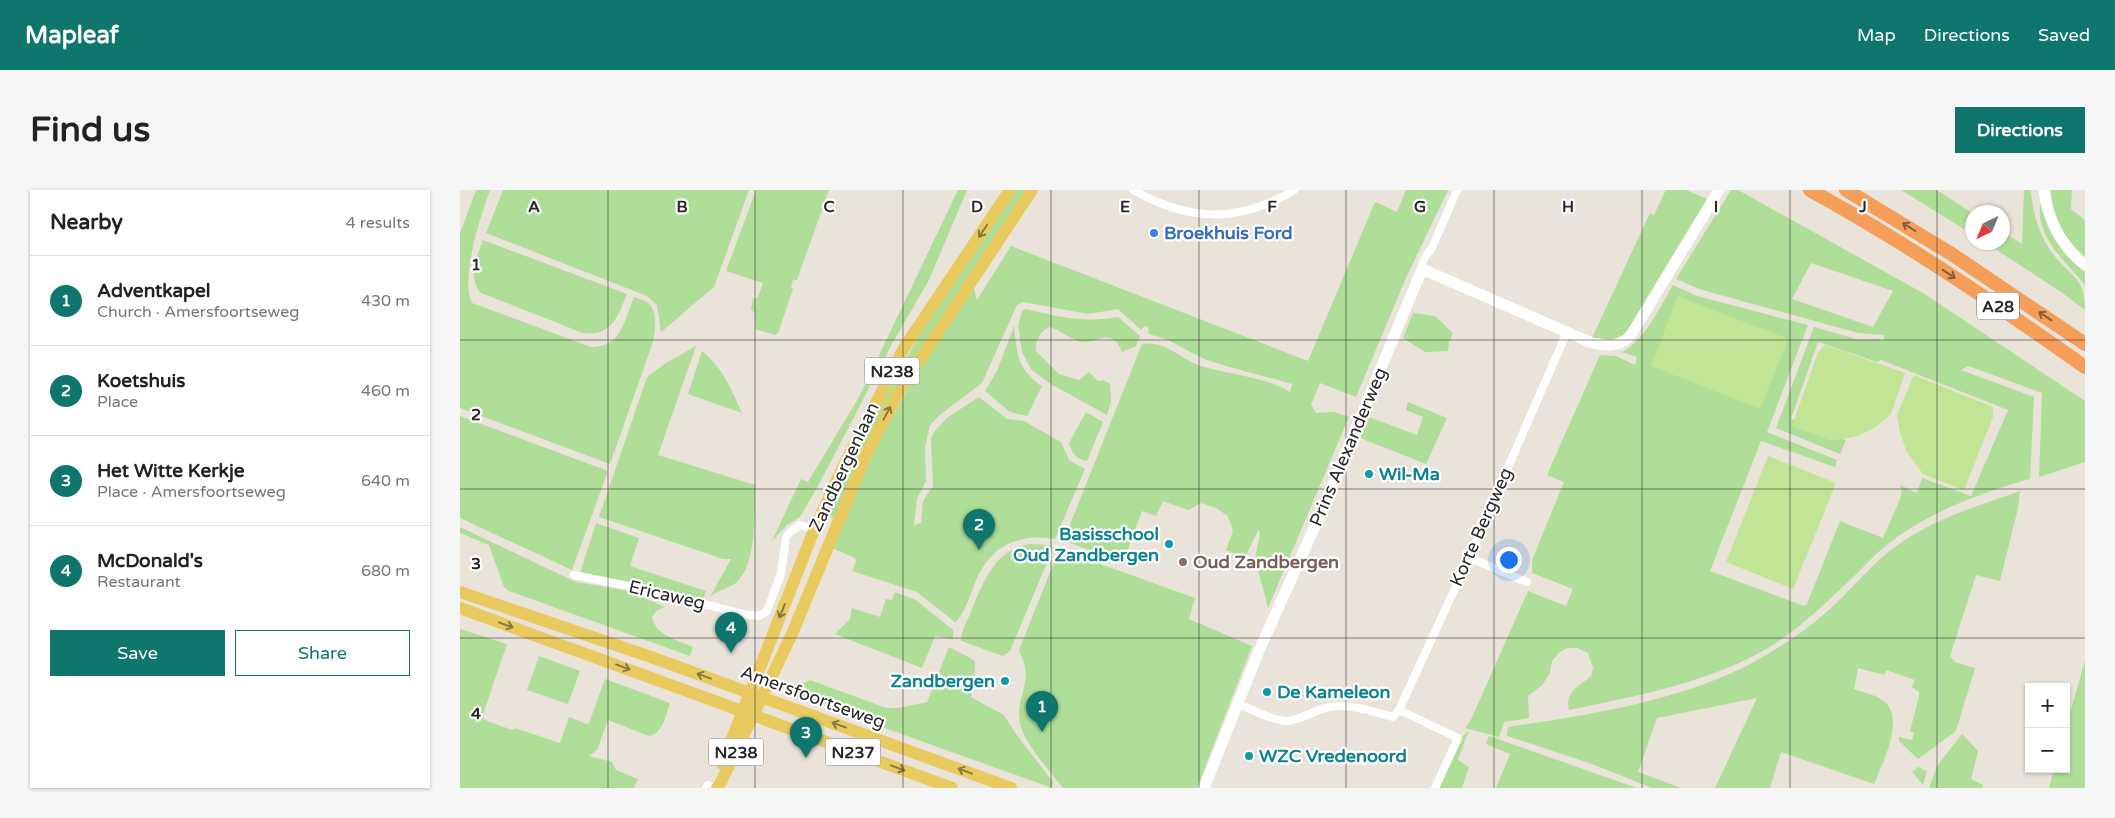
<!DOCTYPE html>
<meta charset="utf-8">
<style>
:root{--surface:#fff;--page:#f6f6f6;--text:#222;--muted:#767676;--line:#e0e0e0;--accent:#0f766e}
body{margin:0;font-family:"Varela Round",sans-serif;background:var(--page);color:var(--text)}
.controls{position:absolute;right:15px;bottom:15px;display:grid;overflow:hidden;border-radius:0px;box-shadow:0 1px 4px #0004}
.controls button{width:45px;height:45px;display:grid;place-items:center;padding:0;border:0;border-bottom:1px solid var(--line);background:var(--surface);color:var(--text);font:25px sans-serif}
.compass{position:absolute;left:1505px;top:15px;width:45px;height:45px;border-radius:50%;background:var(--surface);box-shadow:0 1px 4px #0004;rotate:224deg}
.you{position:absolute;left:1048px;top:369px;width:18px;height:18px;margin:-12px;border:4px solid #fff;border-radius:50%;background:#1a73e8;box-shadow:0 0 0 8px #1a73e833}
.badge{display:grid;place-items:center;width:32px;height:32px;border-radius:50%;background:var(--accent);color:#fff;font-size:16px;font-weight:700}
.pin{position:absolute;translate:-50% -41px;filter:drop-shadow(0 1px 2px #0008)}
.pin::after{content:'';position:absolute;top:26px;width:18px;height:15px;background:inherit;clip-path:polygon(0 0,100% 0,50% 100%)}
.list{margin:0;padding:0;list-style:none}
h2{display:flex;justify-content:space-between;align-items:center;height:65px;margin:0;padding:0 20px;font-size:21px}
h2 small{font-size:16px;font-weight:400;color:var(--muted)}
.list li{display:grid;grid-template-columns:32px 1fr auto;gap:15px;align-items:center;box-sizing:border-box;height:90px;padding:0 20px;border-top:1px solid var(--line)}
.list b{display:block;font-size:19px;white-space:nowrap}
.list p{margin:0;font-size:16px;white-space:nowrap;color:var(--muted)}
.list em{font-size:16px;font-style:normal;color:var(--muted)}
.actions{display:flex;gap:10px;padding:15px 20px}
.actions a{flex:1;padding:11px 0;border:1px solid var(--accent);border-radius:0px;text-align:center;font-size:18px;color:var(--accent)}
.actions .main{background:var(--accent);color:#fff}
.map{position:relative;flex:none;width:1625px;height:598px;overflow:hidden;border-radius:0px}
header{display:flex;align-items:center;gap:30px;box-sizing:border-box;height:70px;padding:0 25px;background:var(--accent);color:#fff}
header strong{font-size:24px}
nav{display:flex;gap:28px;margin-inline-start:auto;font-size:18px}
.intro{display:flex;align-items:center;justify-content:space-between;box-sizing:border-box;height:120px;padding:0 30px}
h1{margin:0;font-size:35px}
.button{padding:12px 22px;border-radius:0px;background:var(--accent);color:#fff;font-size:18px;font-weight:700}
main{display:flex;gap:30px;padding:0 30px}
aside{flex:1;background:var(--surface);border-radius:0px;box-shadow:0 1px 4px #0004}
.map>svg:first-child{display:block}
.green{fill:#afde98;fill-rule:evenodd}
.pitch{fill:#c1e594}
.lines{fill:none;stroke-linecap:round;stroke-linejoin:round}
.street{stroke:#fff;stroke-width:8}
.secondary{stroke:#fff;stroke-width:11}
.primary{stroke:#e8ca5f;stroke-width:12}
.highway{stroke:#f59e59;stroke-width:14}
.oneway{stroke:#845d3e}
.oneway2{stroke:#887843}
.grid{fill:none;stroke:#272727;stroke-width:1;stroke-opacity:0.55}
.shop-dot{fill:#3f7fe0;stroke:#fff;stroke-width:2}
.culture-dot{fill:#0f9aa8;stroke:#fff;stroke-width:2}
.education-dot{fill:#8d6e63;stroke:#fff;stroke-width:2}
.labels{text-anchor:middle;stroke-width:4.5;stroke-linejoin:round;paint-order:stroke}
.shield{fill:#fff;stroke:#686868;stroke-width:1}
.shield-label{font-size:16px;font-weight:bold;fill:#272727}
.shop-label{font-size:18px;font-weight:bold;fill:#366cbe;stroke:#fff;text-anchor:start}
.street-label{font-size:18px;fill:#272727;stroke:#fff}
.culture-label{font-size:18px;font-weight:bold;fill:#0d838f;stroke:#fff;text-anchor:start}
.education-label{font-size:18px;font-weight:bold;fill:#785e54;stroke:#fff;text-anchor:start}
.grid-label{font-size:16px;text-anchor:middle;font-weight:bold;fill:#272727;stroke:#fff;stroke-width:4.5;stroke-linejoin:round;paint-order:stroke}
</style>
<header>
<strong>Mapleaf</strong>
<nav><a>Map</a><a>Directions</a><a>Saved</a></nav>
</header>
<div class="intro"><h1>Find us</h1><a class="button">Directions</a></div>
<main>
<aside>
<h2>Nearby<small>4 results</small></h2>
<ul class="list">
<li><span class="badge">1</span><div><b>Adventkapel</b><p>Church · Amersfoortseweg</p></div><em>430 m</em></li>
<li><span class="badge">2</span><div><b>Koetshuis</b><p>Place</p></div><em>460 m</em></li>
<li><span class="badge">3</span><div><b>Het Witte Kerkje</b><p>Place · Amersfoortseweg</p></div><em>640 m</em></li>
<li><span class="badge">4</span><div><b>McDonald's</b><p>Restaurant</p></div><em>680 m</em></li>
</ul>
<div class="actions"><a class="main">Save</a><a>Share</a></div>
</aside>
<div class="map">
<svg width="1625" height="598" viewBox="0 0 1625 598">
<rect width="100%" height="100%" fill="#e9e3d9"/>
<!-- green -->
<g class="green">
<path d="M16,0h14c-10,27 -30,90 -18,113l119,44c31,0 33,-26 43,-50 4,2 11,3 14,6 10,8 7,28 5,39l-43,122 -150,-56v-175z"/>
<polygon points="43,0 289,0 254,97 201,142 197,115 187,106 26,43"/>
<polygon points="296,0 369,0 337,90 333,90 331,97 333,99 318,143 315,145 295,139 295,124 291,119 293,109 298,107 303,93 266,81"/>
<polygon points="498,0 507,0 469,90 433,152 358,296 340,327 327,335 312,351 341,289 348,292 399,207"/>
<polygon points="556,0 566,0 516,76 373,328 366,326 427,203 473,121"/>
<path d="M946,0h42l-42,88 -50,119 -36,-14 -9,22 5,8 19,-1 14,5 -81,191 -13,-49 5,-26 -2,-3 -13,28 -19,-8 7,-19 -5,-15 -12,-8 -14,-5 -14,7 -25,-9 -7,15 -14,-5 -19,52 -55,-21 -1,-10 75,-188c23,-3 35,12 54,20 26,10 73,13 94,28l2,-8c-27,-8 -55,-14 -82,-23 -21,-7 -36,-22 -59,-26l-3,-2 1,-5 -4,-2 -4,4 -23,-21 -30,5 -65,-12 -6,3 -35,78 -41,31 -11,11 -5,22 1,34 -9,18 -3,26 7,-2 2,-22 10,-15 -2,-48 4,-7 13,-14 31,-20 28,22 17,2 37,21 8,18 16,9 -30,70c-28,-5 -56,2 -72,28 -6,9 -10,21 -14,32 -4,8 -7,18 -14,23l-38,-30 -65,-21 4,-10 -1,-3 -23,-10 -1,-6 46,-96 38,-71 58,-89 4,14 34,-54 297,115 67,-159 22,10z"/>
<polygon points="1206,0 1226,0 1249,10 1168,142 1155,151 1132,148 1190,23 1194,25"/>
<path d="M1271,0h7l185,103 162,108v61l-46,15 3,-84 -74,-27 -7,4 73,27 -4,82c-51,14 -106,35 -147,69 -12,10 -22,22 -33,32 -25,24 -52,50 -82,68 -60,35 -132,48 -199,62 -5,-18 11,-24 22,-34l2,-8 -5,-15 -11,-5h-9l-8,4 -8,9 -3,14 -7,10 -14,11 1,22 -25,4 -5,15 -34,-9 5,-6 58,-131 38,15 7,-17 -41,-16v-13l32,-78 -17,-7 53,-120 16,1 19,9 2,-8 -15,-5c22,-10 39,-47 51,-67l24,11 111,29 -41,107 70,28 -2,7 -74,-26 -51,130 94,35 3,-2 33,-83 43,17 17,-39 2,-7 -2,-7 17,8 5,-15 49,18 37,-86 -127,-50 -4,2 -59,-20 -27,77 55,21 -6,14 -64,-26 38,-101 46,13 17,-1 7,2v-6l-26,-2 -159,-44 -23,-10zM1351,73l82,28 -20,36 -81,-28z"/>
<polygon points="1441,0 1477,0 1512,23 1512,44"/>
<path d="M1564,0h7c1,23 10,51 25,68 18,21 29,21 29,52l-24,-18 -75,-49 16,-1 1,-10 19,12z"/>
<path d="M1591,0h21l-1,19 14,11v37c-20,-18 -34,-40 -34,-67z"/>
<path d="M1580,14l11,27 34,39v15c-19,-24 -49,-47 -45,-81z"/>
<path d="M23,50l144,54c-10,24 -15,42 -44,39l-102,-40c-14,-15 -4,-37 2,-53z"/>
<path d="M566,119c31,8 60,14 92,8l22,19 -4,10 -14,6c-10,-25 -22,-10 -39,-10 -10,-1 -22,-11 -32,-15 -10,2 -16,14 -15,24l23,23 20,6 10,-8 9,9 5,-1 7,4 1,18 -4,13 -58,-32 -18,-14 -9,-17 -2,-13 -2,-14 4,-14z"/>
<polygon points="953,123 975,126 993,143 989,153 988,161 965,162 943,148"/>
<path d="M554,136c3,28 3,43 28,60l-15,30 -17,-4 -25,-21 12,-20z"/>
<path d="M236,156l-38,109 97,30c-1,27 2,74 -16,95 -8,9 -21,9 -29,17l21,-38h-8l-124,-42 48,-140 19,-14z"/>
<path d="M242,161c21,17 29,38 40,62l-54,-19z"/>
<polygon points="948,212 987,228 966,274 900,248 909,227 957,245 963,227 946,220"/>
<path d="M626,222l17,10 -16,39c-12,-3 -14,-6 -18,-18z"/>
<polygon points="0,226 148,281 112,380 0,328"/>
<path d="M1560,301l-2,17 -18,73 -24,-6 -24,75 -2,6 5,6 20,6 -19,63 -38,28 -19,-18v-4l13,3 2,-7 -4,-2 9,-35v-4l-7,-5 3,-7 -29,-10 -1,5 -27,-7 -4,21c10,4 24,6 32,14 18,18 -4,62 -12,81l-93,-32 -11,36h-55l42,-90 -100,20 -19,54 43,16h-29l-60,-24 -85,-28 1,-9c82,-12 186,-28 258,-72 22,-13 44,-28 64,-46 23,-21 43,-47 69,-65 37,-26 79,-38 121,-53z"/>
<polygon points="136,333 179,348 170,376 246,401 243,409 120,383"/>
<path d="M0,337l116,55 53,9 36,16 -9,4 -4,6c4,19 25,23 41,30l-3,9 -181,-65 -5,-4 -15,-42 -29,-12z"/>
<path d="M571,354l18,1 4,3 -43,103 -7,5 -42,-15c0,-10 6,-20 10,-29 12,-30 24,-63 60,-68z"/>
<path d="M607,362l128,46 -6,21 63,27 -55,142h-134c-14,-19 -43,-48 -44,-71 -1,-15 6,-27 7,-42 0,-10 -4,-16 -7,-25l34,-85 7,-9z"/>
<polygon points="435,402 456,410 493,440 493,449 475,446 462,478 375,444 390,429 392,418 420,427 426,409 432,410"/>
<path d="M0,439l47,15 -25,73 3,3 27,10 3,-2 45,15 9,-26 18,7 2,-1 16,-44 65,24c-4,11 -7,31 -21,33l-41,-16 -11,30 -8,6 23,6 4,8 22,9 -4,9h-174z"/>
<polygon points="489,457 512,469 515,472 514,496 511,507 544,525 556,544 593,592 592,598 422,537 340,505 342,494 350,490 426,518 438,518 467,512"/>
<polygon points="79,466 120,481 108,514 67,500"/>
<polygon points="1625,471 1625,598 1589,598 1594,579 1606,579 1606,537"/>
<polygon points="1009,540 998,570 1009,577 1002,598 976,598 1001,548"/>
<polygon points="1502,544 1518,561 1511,589 1523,595 1522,598 1469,598 1477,576"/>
<polygon points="1029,546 1177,598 1036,598 1050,564 1026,554"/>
<polygon points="1458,577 1467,581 1463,595 1452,582"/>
</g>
<!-- pitch -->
<g class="pitch">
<polygon points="1218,106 1328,149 1300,219 1191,176"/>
<polygon points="1365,155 1445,183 1431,224 1416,237 1398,246 1372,251 1332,236 1358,162"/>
<polygon points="1454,185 1533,217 1533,227 1504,300 1463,284 1447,262 1440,243 1437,225"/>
<polygon points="1308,266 1376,293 1333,399 1266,372"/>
</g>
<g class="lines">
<!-- street -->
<g class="street">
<path d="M673,0c55,31 106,34 161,0"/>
<path d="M962,79c-1,-8 5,-15 10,-21l25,-58"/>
<polyline points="1008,367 1067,392"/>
<polyline points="114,385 193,401 283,424 299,426 307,421 321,384 326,347 330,342 340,335 354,340"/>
<path d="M778,514c15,6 31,15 47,17 12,1 28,-10 40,-13 23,-6 46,3 68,9l6,-7 59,-128 109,-250"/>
<polyline points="939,520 998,548 975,598"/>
<polyline points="246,598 248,595 255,598"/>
</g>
<!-- secondary -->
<g class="secondary">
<path d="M1584,0c4,30 17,56 41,75"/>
<path d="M744,598l54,-135 62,-138 102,-246 170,74c16,3 28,4 39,-8l88,-145"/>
</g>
<!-- primary -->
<g class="primary">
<polyline points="0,402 191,467 551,598"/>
<polyline points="0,418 492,598"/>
<polyline points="262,574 354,340 382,279 444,158 550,0"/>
<polyline points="257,598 261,592 332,444 405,267 439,201 572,0"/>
</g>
<!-- highway -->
<g class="highway">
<path d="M1350,0c95,52 186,114 275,177"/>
<polyline points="1386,0 1490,63 1625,154"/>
</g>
</g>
<!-- one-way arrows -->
<defs><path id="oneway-shaft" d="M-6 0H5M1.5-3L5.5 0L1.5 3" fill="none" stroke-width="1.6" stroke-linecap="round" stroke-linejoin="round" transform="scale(1.25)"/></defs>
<g class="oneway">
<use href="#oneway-shaft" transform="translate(1449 37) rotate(-148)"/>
<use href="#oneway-shaft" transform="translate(1489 84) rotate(33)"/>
<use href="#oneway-shaft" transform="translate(1585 126) rotate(-146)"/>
</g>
<g class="oneway2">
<use href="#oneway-shaft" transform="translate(523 41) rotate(124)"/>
<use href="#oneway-shaft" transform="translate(427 223) rotate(-62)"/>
<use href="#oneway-shaft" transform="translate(322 421) rotate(112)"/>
<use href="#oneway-shaft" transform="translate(46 435) rotate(20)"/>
<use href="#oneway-shaft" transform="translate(163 477) rotate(20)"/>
<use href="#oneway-shaft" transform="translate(244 486) rotate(-160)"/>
<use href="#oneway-shaft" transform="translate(379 535) rotate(-160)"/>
<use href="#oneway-shaft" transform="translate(438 578) rotate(21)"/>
<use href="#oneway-shaft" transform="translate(505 581) rotate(-160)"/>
</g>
<!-- grid -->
<path class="grid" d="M148,0v598M295,0v598M443,0v598M591,0v598M739,0v598M886,0v598M1034,0v598M1182,0v598M1330,0v598M1477,0v598M0,150h1625M0,299h1625M0,448h1625"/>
<!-- markers -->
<circle class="shop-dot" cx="694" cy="43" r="5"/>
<g class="culture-dot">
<circle cx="909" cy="284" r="5"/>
<circle cx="709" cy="354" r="5"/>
<circle cx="545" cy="491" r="5"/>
<circle cx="807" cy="502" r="5"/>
<circle cx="789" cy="566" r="5"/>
</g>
<circle class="education-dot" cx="723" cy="372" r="5"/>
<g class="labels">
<!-- shield labels -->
<g class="shield">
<rect x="1517" y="102.5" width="42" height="27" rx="4"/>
<rect x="404.5" y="167.5" width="55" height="27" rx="4"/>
<rect x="248.5" y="548.5" width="55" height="27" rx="4"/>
<rect x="365.5" y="548.5" width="55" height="27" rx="4"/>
</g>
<g class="shield-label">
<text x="1538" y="122">A28</text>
<text x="432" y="187">N238</text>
<text x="276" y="568">N238</text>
<text x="393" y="568">N237</text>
</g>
<!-- shop labels -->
<g class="shop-label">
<text x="704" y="49">Broekhuis Ford</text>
</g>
<!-- street labels -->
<g class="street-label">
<text transform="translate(888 257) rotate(-67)" y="6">Prins Alexanderweg</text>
<text transform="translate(384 277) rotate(-65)" y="6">Zandbergenlaan</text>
<text transform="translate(1021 337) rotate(-66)" y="6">Korte Bergweg</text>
<text transform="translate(207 405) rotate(13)" y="6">Ericaweg</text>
<text transform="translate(353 507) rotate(20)" y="6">Amersfoortseweg</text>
</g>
<!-- culture labels -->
<g class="culture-label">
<text x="919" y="290">Wil-Ma</text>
<text x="699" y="350" text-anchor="end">Basisschool<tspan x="699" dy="21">Oud Zandbergen</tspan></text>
<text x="535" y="497" text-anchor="end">Zandbergen</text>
<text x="817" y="508">De Kameleon</text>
<text x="799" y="572">WZC Vredenoord</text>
</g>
<!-- education labels -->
<g class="education-label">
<text x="733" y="378">Oud Zandbergen</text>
</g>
</g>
<g class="grid-label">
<text x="74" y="22">A</text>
<text x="222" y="22">B</text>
<text x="369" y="22">C</text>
<text x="517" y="22">D</text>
<text x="665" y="22">E</text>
<text x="812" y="22">F</text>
<text x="960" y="22">G</text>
<text x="1108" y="22">H</text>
<text x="1256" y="22">I</text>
<text x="1403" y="22">J</text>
<text x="16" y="80">1</text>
<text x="16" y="230">2</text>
<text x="16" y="379">3</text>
<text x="16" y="529">4</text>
</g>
</svg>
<div class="controls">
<button>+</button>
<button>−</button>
</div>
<svg class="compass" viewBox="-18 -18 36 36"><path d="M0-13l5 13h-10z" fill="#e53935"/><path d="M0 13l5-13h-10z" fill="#767676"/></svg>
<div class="you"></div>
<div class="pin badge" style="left:582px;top:542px">1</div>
<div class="pin badge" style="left:519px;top:360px">2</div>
<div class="pin badge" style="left:346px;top:568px">3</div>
<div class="pin badge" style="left:271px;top:463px">4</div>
</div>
</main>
